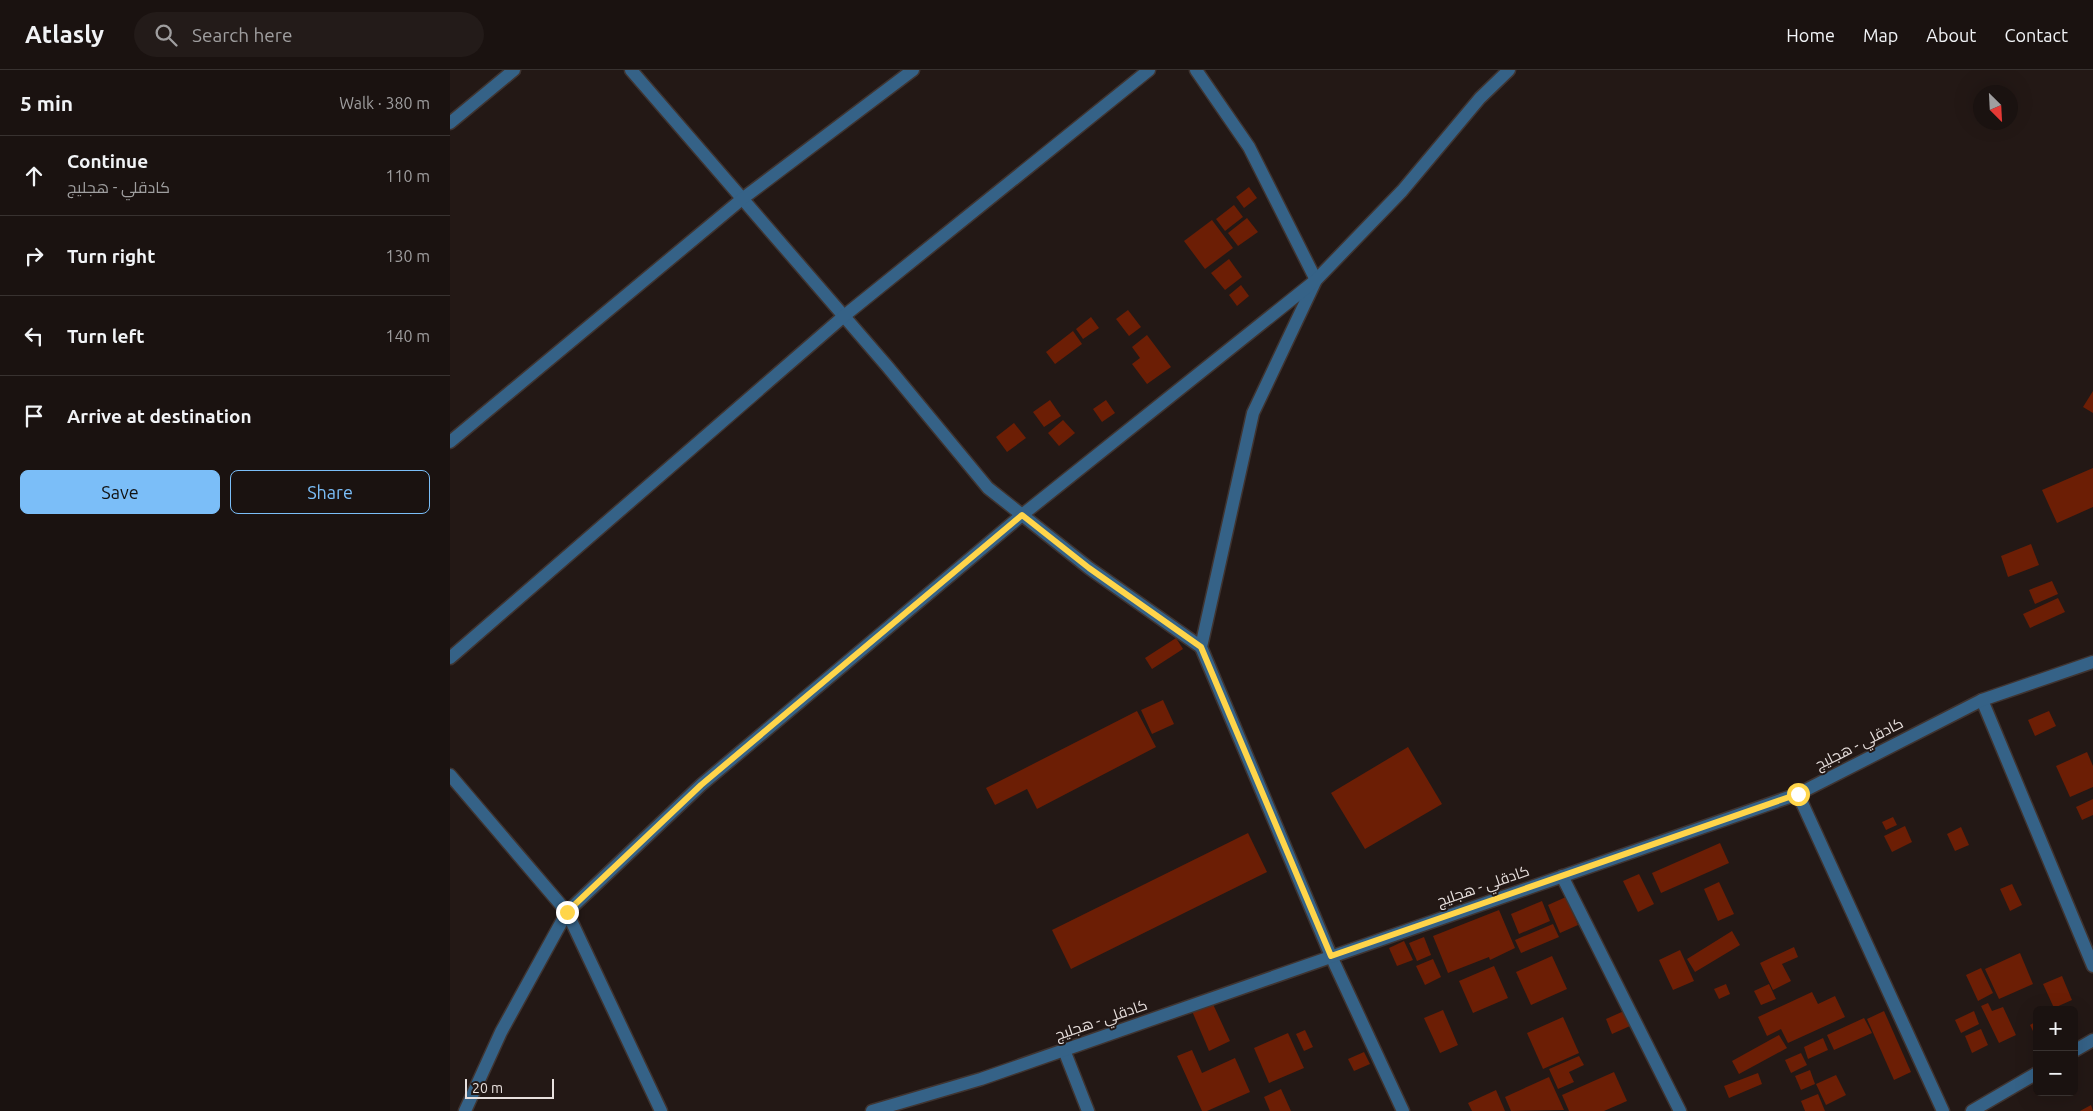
<!DOCTYPE html>
<meta charset="utf-8">
<style>
:root{--surface:#1a1210;--page:#231b19;--text:#f1f3f6;--muted:#9f9e9f;--line:#383230;--accent:#7bbef8}
body{margin:0;font-family:Ubuntu,Cairo,sans-serif;background:var(--page);color:var(--text)}
.controls{position:absolute;right:15px;bottom:15px;display:grid;overflow:hidden;border-radius:8px;box-shadow:0 5px 20px #0002}
.controls button{width:45px;height:45px;display:grid;place-items:center;padding:0;border:0;border-bottom:1px solid var(--line);background:var(--surface);color:var(--text);font:25px sans-serif}
.compass{position:absolute;left:1523px;top:15px;width:45px;height:45px;border-radius:50%;background:var(--surface);box-shadow:0 5px 20px #0002;rotate:156deg}
.scale{position:absolute;left:15px;bottom:12px;width:89px;box-sizing:border-box;padding-left:5px;border:2px solid #e8e0de;border-top:0;font-size:14px;line-height:18px;white-space:nowrap;color:#e8e0de;-webkit-text-stroke:4px #231815;paint-order:stroke}
.stop{position:absolute;width:15px;height:15px;margin:-11px;border:4px solid #ffd54a;border-radius:50%;background:#fff}
.stop.end{background:#ffd54a;border-color:#fff;box-shadow:0 1px 5px #0008}
.list{margin:0;padding:0;list-style:none}
h2{display:flex;justify-content:space-between;align-items:center;height:65px;margin:0;padding:0 20px;font-size:21px}
h2 small{font-size:16px;font-weight:400;color:var(--muted)}
.list li{display:grid;grid-template-columns:32px 1fr auto;gap:15px;align-items:center;box-sizing:border-box;height:80px;padding:0 20px;border-top:1px solid var(--line)}
.list b{display:block;font-size:19px;white-space:nowrap}
.list p{margin:0;font-size:16px;white-space:nowrap;color:var(--muted)}
.list em{font-size:16px;font-style:normal;color:var(--muted)}
.actions{display:flex;gap:10px;padding:15px 20px}
.actions a{flex:1;padding:11px 0;border:1px solid var(--accent);border-radius:8px;text-align:center;font-size:18px;color:var(--accent)}
.actions .main{background:var(--accent);color:#111}
.icon{flex:none;width:28px;height:28px;fill:none;stroke:currentColor;stroke-width:2;stroke-linecap:round;stroke-linejoin:round}
.map{position:relative;flex:none;width:1643px;height:1041px;overflow:hidden}
header{display:flex;align-items:center;gap:30px;box-sizing:border-box;height:70px;padding:0 25px;background:var(--surface);border-bottom:1px solid var(--line)}
header strong{font-size:24px}
nav{display:flex;gap:28px;margin-inline-start:auto;font-size:18px}
.search{width:350px;height:45px;background:var(--page);display:flex;align-items:center;gap:12px;box-sizing:border-box;padding:0 18px;border-radius:28px;color:var(--muted);font-size:19px}
main{display:flex}
aside{flex:1;background:var(--surface)}
.map>svg:first-child{display:block}
.building{fill:#6c1e05}
.lines{fill:none;stroke-linecap:round;stroke-linejoin:round}
.minor-casing{stroke:#3f3431;stroke-width:15}
.minor{stroke:#356287;stroke-width:12}
.route{stroke:#ffd54a;stroke-width:6}
.labels{text-anchor:middle;stroke-width:4;stroke-linejoin:round;paint-order:stroke}
.street-label{font-size:15px;fill:#e8e0de;stroke:#231815}
</style>
<header>
<strong>Atlasly</strong>
<div class="search"><svg class="icon" aria-label="search" viewBox="0 0 24 24"><circle cx="10" cy="10" r="6"/><path d="M15 15l6 6"/></svg>Search here</div>
<nav><a>Home</a><a>Map</a><a>About</a><a>Contact</a></nav>
</header>
<main>
<aside>
<h2>5 min<small>Walk · 380 m</small></h2>
<ul class="list">
<li><svg class="icon" aria-label="ahead" viewBox="0 0 24 24"><path d="M12 20V5M6 11l6-6 6 6"/></svg><div><b>Continue</b><p>كادقلي - هجليج</p></div><em>110 m</em></li>
<li><svg class="icon" aria-label="right" viewBox="0 0 24 24"><path d="M7 20v-9h11M14 6l5 5-5 5"/></svg><div><b>Turn right</b></div><em>130 m</em></li>
<li><svg class="icon" aria-label="left" viewBox="0 0 24 24"><path d="M17 20v-9H6M10 6l-5 5 5 5"/></svg><div><b>Turn left</b></div><em>140 m</em></li>
<li><svg class="icon" aria-label="arrive" viewBox="0 0 24 24"><path d="M6 21V4h12l-3 4 3 4H6"/></svg><div><b>Arrive at destination</b></div></li>
</ul>
<div class="actions"><a class="main">Save</a><a>Share</a></div>
</aside>
<div class="map">
<svg width="1643" height="1041" viewBox="0 0 1643 1041">
<rect width="100%" height="100%" fill="#231815"/>
<!-- building -->
<g class="building">
<polygon points="799,117 807,128 794,138 786,127"/>
<polygon points="784,135 793,147 775,161 766,149"/>
<polygon points="797,148 808,162 788,176 778,163"/>
<polygon points="762,150 783,178 755,199 734,171"/>
<polygon points="779,189 792,207 775,220 761,203"/>
<polygon points="791,215 799,226 787,236 779,225"/>
<polygon points="678,240 691,257 679,266 666,249"/>
<polygon points="641,247 649,258 633,269 626,259"/>
<polygon points="623,261 632,274 605,294 596,282"/>
<polygon points="697,265 721,297 697,314 682,294 690,288 682,277"/>
<polygon points="1643,321 1643,343 1633,337"/>
<polygon points="600,330 611,346 594,357 583,342"/>
<polygon points="656,330 665,343 652,352 643,339"/>
<polygon points="613,350 625,363 609,376 598,363"/>
<polygon points="564,353 576,368 557,382 546,367"/>
<polygon points="1643,398 1643,437 1607,453 1592,420"/>
<polygon points="1581,474 1589,495 1558,507 1551,486"/>
<polygon points="1602,511 1608,524 1585,534 1579,520"/>
<polygon points="1608,528 1615,542 1580,558 1573,544"/>
<polygon points="726,568 733,579 702,599 695,588"/>
<polygon points="713,630 724,654 702,664 691,640"/>
<polygon points="687,641 706,677 587,739 577,719 545,735 536,718"/>
<polygon points="1599,641 1606,656 1585,666 1578,650"/>
<polygon points="958,677 992,734 915,779 881,723"/>
<polygon points="1637,682 1643,696 1643,717 1620,727 1606,696"/>
<polygon points="1643,729 1643,745 1632,750 1626,737"/>
<polygon points="1443,747 1447,755 1436,760 1432,752"/>
<polygon points="1455,756 1462,772 1442,782 1434,766"/>
<polygon points="1511,757 1519,775 1505,781 1497,764"/>
<polygon points="798,763 817,802 621,899 602,860"/>
<polygon points="1270,773 1279,793 1211,823 1202,803"/>
<polygon points="1189,804 1204,834 1188,842 1173,811"/>
<polygon points="1269,812 1284,844 1268,851 1254,819"/>
<polygon points="1562,814 1572,835 1560,841 1550,819"/>
<polygon points="1116,827 1128,855 1110,863 1098,835"/>
<polygon points="1092,831 1100,851 1069,864 1061,844"/>
<polygon points="1049,840 1065,878 1040,890 1039,887 998,903 983,866"/>
<polygon points="1103,854 1109,867 1071,883 1065,870"/>
<polygon points="1282,861 1290,875 1245,902 1237,889"/>
<polygon points="974,867 981,885 967,891 959,873"/>
<polygon points="954,871 963,890 947,896 939,878"/>
<polygon points="1344,877 1348,887 1332,894 1341,911 1323,920 1310,893"/>
<polygon points="1230,880 1244,911 1223,920 1209,890"/>
<polygon points="1570,883 1583,914 1549,929 1535,899"/>
<polygon points="1102,886 1117,919 1081,935 1066,902"/>
<polygon points="983,889 991,907 975,915 966,896"/>
<polygon points="1044,896 1058,928 1023,943 1009,911"/>
<polygon points="1531,898 1543,923 1528,931 1516,905"/>
<polygon points="1612,906 1622,930 1604,938 1593,914"/>
<polygon points="1276,914 1280,924 1269,929 1264,919"/>
<polygon points="1319,914 1326,929 1311,935 1304,921"/>
<polygon points="1362,922 1368,934 1385,926 1395,947 1338,973 1331,959 1317,966 1308,947"/>
<polygon points="762,932 780,971 759,981 742,941"/>
<polygon points="1538,933 1542,941 1553,937 1566,965 1549,973 1531,936"/>
<polygon points="993,940 1008,975 990,983 974,948"/>
<polygon points="1174,941 1180,956 1162,964 1156,949"/>
<polygon points="1434,941 1461,1002 1444,1010 1417,949"/>
<polygon points="1524,941 1529,954 1511,963 1505,950"/>
<polygon points="1113,947 1129,983 1093,999 1077,963"/>
<polygon points="1414,948 1422,963 1384,980 1377,965"/>
<polygon points="1587,951 1587,969 1580,955"/>
<polygon points="1531,959 1538,975 1522,983 1515,966"/>
<polygon points="855,960 863,977 854,981 846,964"/>
<polygon points="838,963 854,998 819,1013 804,978"/>
<polygon points="1329,965 1337,978 1289,1004 1282,991"/>
<polygon points="1373,968 1378,980 1358,989 1354,977"/>
<polygon points="742,980 752,1003 785,988 800,1022 757,1041 752,1041 727,986"/>
<polygon points="914,982 920,994 904,1001 898,989"/>
<polygon points="1351,983 1357,995 1341,1003 1335,990"/>
<polygon points="1129,986 1134,995 1119,1002 1124,1012 1108,1019 1099,999"/>
<polygon points="1360,1000 1365,1014 1351,1020 1345,1006"/>
<polygon points="1164,1002 1177,1031 1154,1041 1119,1041 1112,1025"/>
<polygon points="1308,1003 1312,1014 1279,1028 1274,1016"/>
<polygon points="1386,1005 1396,1025 1376,1035 1366,1014"/>
<polygon points="1099,1007 1114,1040 1061,1041 1055,1027"/>
<polygon points="831,1019 841,1041 820,1041 814,1027"/>
<polygon points="1046,1020 1055,1041 1022,1041 1018,1033"/>
<polygon points="1368,1024 1375,1041 1355,1041 1351,1031"/>
<polygon points="1641,1035 1643,1041 1630,1041"/>
</g>
<g class="lines">
<!-- minor casing -->
<g class="minor-casing">
<g id="minor">
<polyline points="181,0 437,296 538,418 639,498 751,577"/>
<polyline points="746,0 799,77 866,210 803,343 751,577 881,886 953,1041"/>
<polyline points="0,53 64,0"/>
<polyline points="0,372 292,129 463,0"/>
<polyline points="0,588 394,246 699,0"/>
<polyline points="1532,630 1643,896"/>
<polyline points="0,705 117,842 211,1041"/>
<polyline points="1348,724 1493,1041"/>
<polyline points="1112,806 1230,1041"/>
<polyline points="614,980 638,1041"/>
<polyline points="1624,981 1643,970"/>
<polyline points="15,1041 51,962 117,842 251,715 572,445 866,210 952,121 1030,28 1059,0"/>
<polyline points="422,1041 531,1009 1348,724 1532,630 1643,592"/>
<polyline points="1522,1041 1587,1003"/>
</g>
</g>
<!-- minor -->
<use href="#minor" class="minor"/>
</g>
<g class="lines">
<!-- route -->
<polyline class="route" points="117,842 251,715 572,445 639,498 751,577 881,886 1348,724"/>
</g>
<g class="labels">
<!-- street labels -->
<g class="street-label">
<text transform="translate(1409 674) rotate(-27)" y="5">كادقلي - هجليج</text>
<text transform="translate(1033 816) rotate(-19)" y="5">كادقلي - هجليج</text>
<text transform="translate(651 950) rotate(-19)" y="5">كادقلي - هجليج</text>
</g>
</g>
</svg>
<div class="controls">
<button>+</button>
<button>−</button>
</div>
<svg class="compass" viewBox="-18 -18 36 36"><path d="M0-13l5 13h-10z" fill="#e53935"/><path d="M0 13l5-13h-10z" fill="#9f9e9f"/></svg>
<div class="scale">20 m</div>
<div class="stop" style="left:1348px;top:724px"></div>
<div class="stop end" style="left:117px;top:842px"></div>
</div>
</main>
